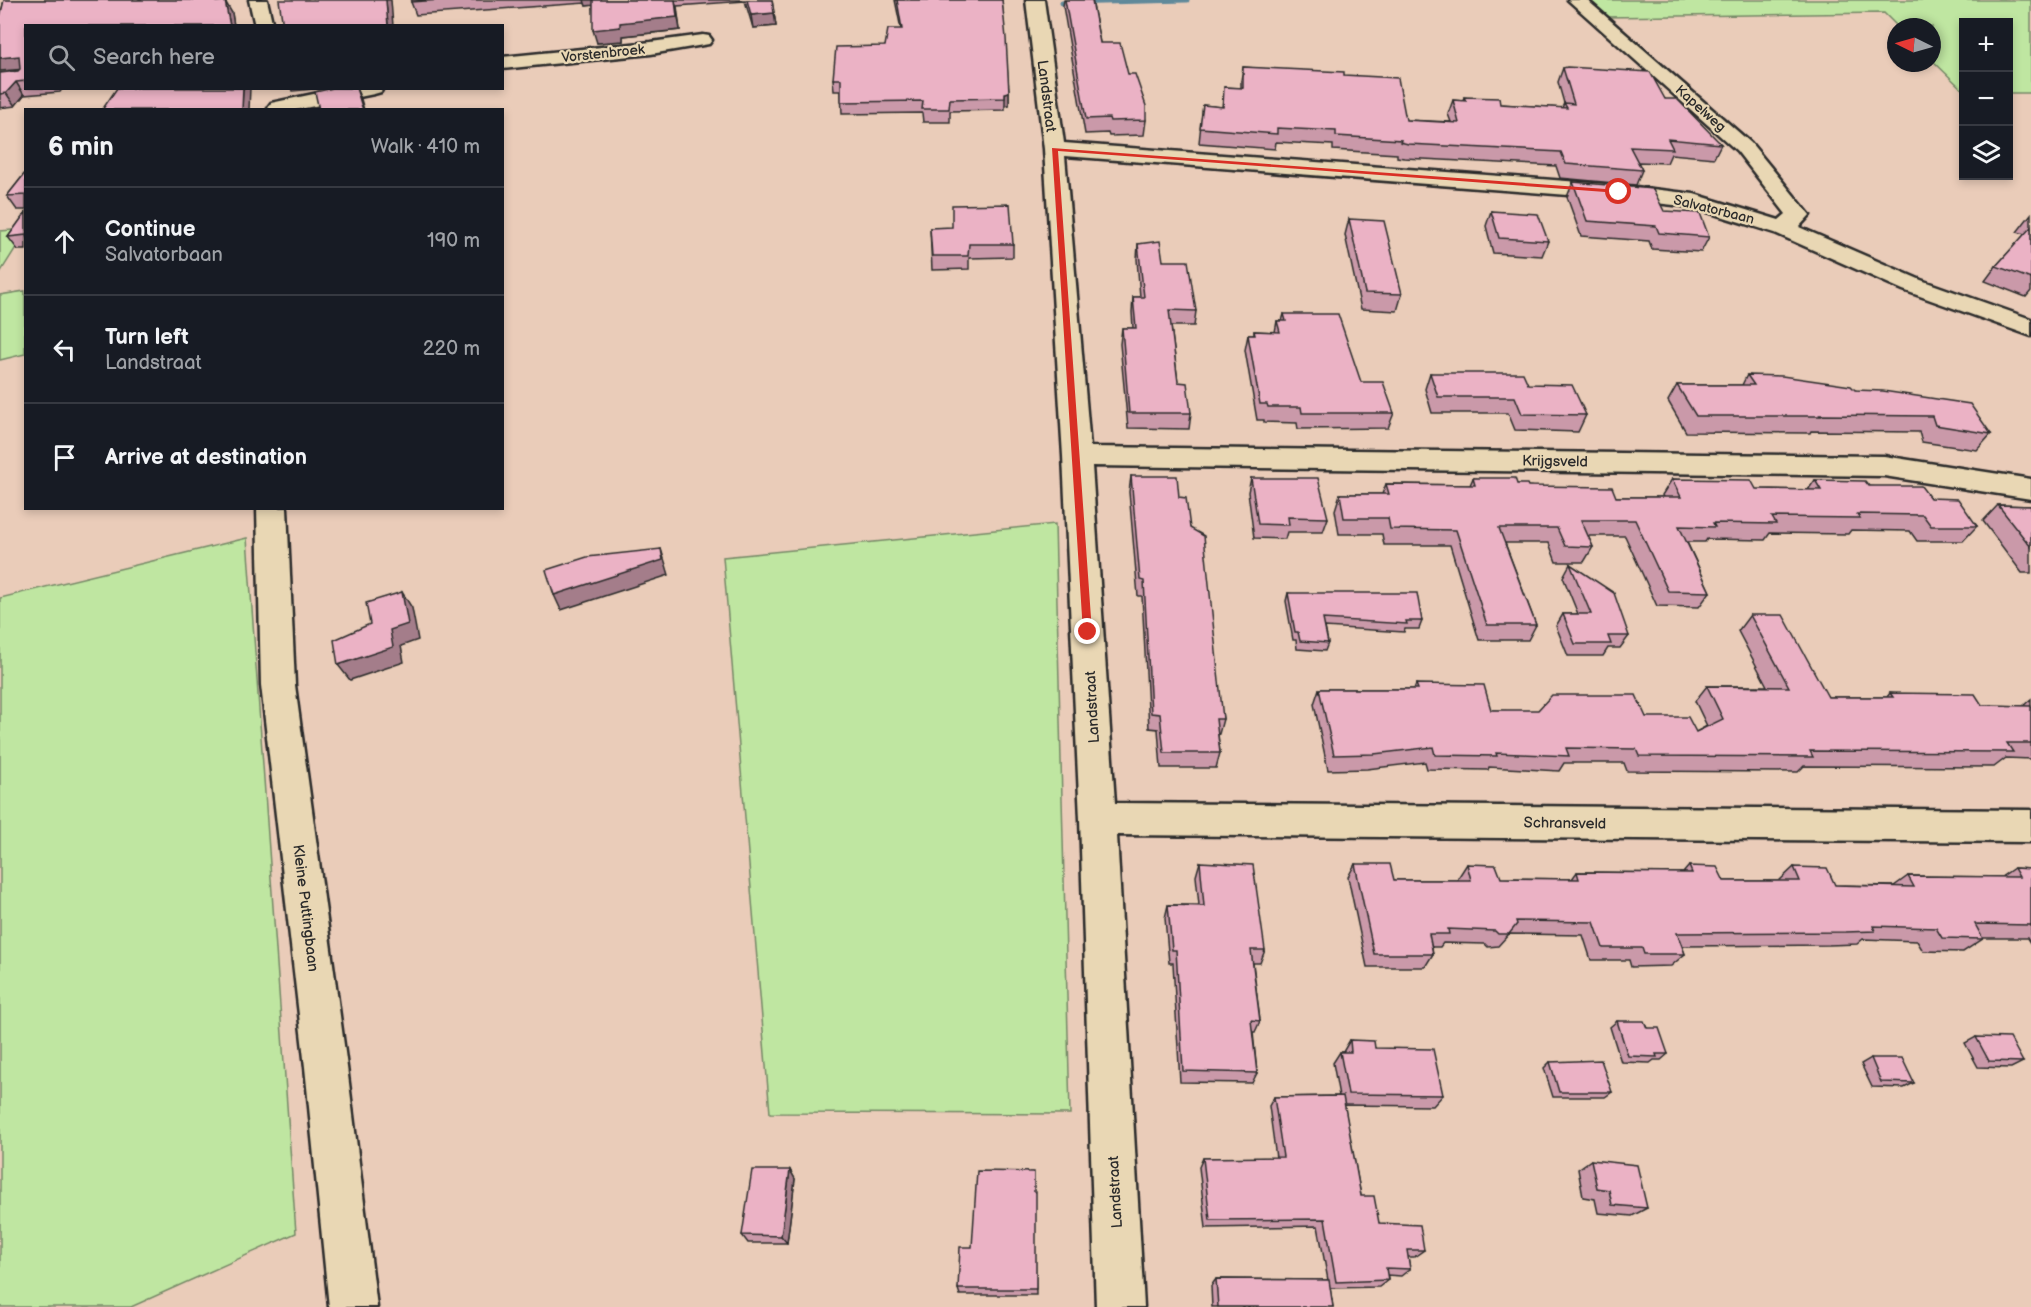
<!DOCTYPE html>
<meta charset="utf-8">
<style>
:root{--surface:#171b24;--page:#20242c;--text:#f1f3f6;--muted:#9ea1a6;--line:#363941}
body{margin:0;font-family:"Balsamiq Sans",sans-serif;background:var(--page);color:var(--text)}
.controls{position:absolute;right:18px;top:18px;display:grid;overflow:hidden;border-radius:0px;box-shadow:0 3px 9px #0003}
.controls button{width:54px;height:54px;display:grid;place-items:center;padding:0;border:0;border-bottom:2px solid var(--line);background:var(--surface);color:var(--text);font:30px sans-serif}
.compass{position:absolute;left:1887px;top:18px;width:54px;height:54px;border-radius:50%;background:var(--surface);box-shadow:0 3px 9px #0003;rotate:275deg}
.stop{position:absolute;width:18px;height:18px;margin:-14px;border:4px solid #d93025;border-radius:50%;background:#fff}
.stop.end{background:#d93025;border-color:#fff;box-shadow:0 2px 6px #0008}
.list{margin:0;padding:0;list-style:none}
h2{display:flex;justify-content:space-between;align-items:center;height:78px;margin:0;padding:0 24px;font-size:26px}
h2 small{font-size:20px;font-weight:400;color:var(--muted)}
.list li{display:grid;grid-template-columns:39px 1fr auto;gap:18px;align-items:center;box-sizing:border-box;height:108px;padding:0 24px;border-top:2px solid var(--line)}
.list b{display:block;font-size:22px;white-space:nowrap}
.list p{margin:0;font-size:20px;white-space:nowrap;color:var(--muted)}
.list em{font-size:20px;font-style:normal;color:var(--muted)}
.icon{flex:none;width:33px;height:33px;fill:none;stroke:currentColor;stroke-width:2;stroke-linecap:round;stroke-linejoin:round}
.map{position:relative;flex:none;width:2031px;height:1307px;overflow:hidden}
.search{position:absolute;background:var(--surface);box-shadow:0 3px 9px #0003;left:24px;top:24px;width:480px;height:66px;display:flex;align-items:center;gap:15px;box-sizing:border-box;padding:0 21px;border-radius:0px;color:var(--muted);font-size:22px}
.panel{position:absolute;background:var(--surface);box-shadow:0 3px 9px #0003;left:24px;top:108px;width:480px;height:402px;border-radius:0px}
.map>svg:first-child{display:block}
.green{fill:#bfe6a1;stroke:#758866;stroke-width:1.5}
.lines{fill:none;stroke-linecap:round;stroke-linejoin:round}
.stream{stroke:#60899a;stroke-width:5}
.street-casing{stroke:#2b2b2b;stroke-width:5}
.street{fill:#e9d7b4;fill-rule:evenodd}
.wall{fill:#ca99a9;stroke:#2b2b2b;stroke-width:1.5}
.shaded-wall{fill:#a47d8a;stroke:#2b2b2b;stroke-width:1.5}
.building{fill:#ebb2c5;stroke:#2b2b2b;stroke-width:1.5}
.route{fill:#d93025}
.labels{text-anchor:middle;stroke-width:4.5;stroke-linejoin:round;paint-order:stroke}
.far-street-label{font-size:14px;fill:#2b2b2b;stroke:#e9d7b4}
.street-label{font-size:15px;fill:#2b2b2b;stroke:#e9d7b4}
</style>
<div class="map">
<svg width="2031" height="1307" viewBox="0 0 2031 1307">
<rect width="100%" height="100%" fill="#eaccb9"/>
<filter id="ink" filterUnits="userSpaceOnUse"><feTurbulence type="fractalNoise" baseFrequency=".0167" numOctaves="2"/><feDisplacementMap in="SourceGraphic" scale="12" xChannelSelector="R" yChannelSelector="G"/><feConvolveMatrix kernelMatrix="1 2 1 2 8 2 1 2 1" color-interpolation-filters="sRGB"/></filter>
<g filter="url(#ink)">
<!-- green -->
<g class="green">
<polygon points="1586,0 2031,0 2031,93 2009,93 2008,22 1964,22 1963,90 1932,60 1932,27 1898,27 1884,13 1605,17"/>
<polygon points="25,229 25,233 0,273 0,231"/>
<polygon points="25,291 25,354 0,360 0,295"/>
<polygon points="1055,524 1070,1114 770,1113 723,557"/>
<polygon points="247,538 296,1233 131,1307 0,1307 0,598"/>
</g>
<g class="lines">
<!-- stream -->
<polyline class="stream" points="1062,3 1187,0"/>
<!-- street casing -->
<g class="street-casing">
<g id="street">
<polygon points="249,0 267,0 273,26 255,26"/>
<polygon points="1026,0 1044,0 1064,143 1619,185 1694,194 1779,220 1786,214 1737,151 1568,0 1587,0 1751,143 1810,215 1799,227 1921,280 2031,319 2031,336 1903,290 1775,233 1692,207 1619,199 1065,156 1090,447 1884,456 2031,479 2031,499 1884,476 1092,466 1115,803 2031,810 2031,842 1117,835 1144,1307 1096,1307 1080,819 1063,456 1044,149"/>
<polygon points="703,35 709,36 712,40 709,44 651,54 502,69 502,57 651,42"/>
<polygon points="342,88 383,88 381,92 374,94 295,110 270,110 268,107 271,103"/>
<polygon points="257,508 287,508 295,685 347,1067 377,1307 329,1307 305,1067 261,685"/>
</g>
</g>
<!-- street -->
<use href="#street" class="street"/>
</g>
<!-- wall -->
<g class="wall">
<polygon points="4,0 220,0 220,2 232,13 234,26 26,26 26,88 63,88 60,92 24,95 15,106 0,108 0,73 18,71 20,69 0,71 0,17"/>
<polygon points="412,0 772,0 776,26 753,28 745,1 677,6 680,30 623,36 623,41 597,43 593,5 586,6 585,3 416,15 411,2"/>
<polygon points="895,0 1002,0 1009,92 1009,105 1005,106 1005,110 950,111 950,122 923,122 922,113 842,114 841,91 834,91 833,79 885,46 901,29"/>
<polygon points="1064,0 1092,0 1100,43 1128,74 1146,120 1144,135 1109,136 1108,133 1085,134 1063,6"/>
<polygon points="1243,67 1344,75 1406,120 1451,122 1448,114 1453,100 1463,101 1464,97 1500,104 1562,108 1564,103 1558,82 1563,68 1665,99 1721,144 1714,158 1671,154 1667,163 1638,162 1642,170 1636,185 1560,178 1556,166 1404,158 1397,157 1397,154 1333,150 1333,145 1276,142 1275,149 1199,143 1203,105 1222,107 1224,87 1241,88 1241,81"/>
<polygon points="26,172 26,210 17,210 7,196"/>
<polygon points="1573,182 1664,211 1709,237 1701,252 1652,249 1649,241 1581,236 1567,197"/>
<polygon points="1491,211 1548,241 1542,256 1493,253 1486,226"/>
<polygon points="26,212 26,250 18,250 8,237"/>
<polygon points="2031,214 2031,291 2026,297 1985,281 1996,266 2025,234 2017,232"/>
<polygon points="1349,219 1402,294 1397,311 1361,309 1345,235"/>
<polygon points="930,228 1013,244 1013,257 969,258 969,269 932,270"/>
<polygon points="1138,244 1163,261 1196,311 1194,326 1171,326 1178,382 1191,413 1189,429 1128,428 1120,344 1122,328 1133,328 1132,312 1133,297 1140,297 1137,259"/>
<polygon points="1284,314 1361,382 1394,413 1388,428 1298,429 1297,423 1264,422 1264,420 1257,420 1245,350 1248,335 1254,335 1254,331 1275,332 1277,321 1282,321"/>
<polygon points="1430,373 1586,415 1578,432 1515,430 1508,413 1432,413 1425,389"/>
<polygon points="1747,375 1855,390 1991,434 1977,450 1922,442 1919,432 1811,431 1810,433 1686,432 1668,401 1677,385 1742,385"/>
<polygon points="1131,476 1179,497 1190,528 1223,719 1219,734 1218,734 1220,753 1216,768 1161,768 1158,729 1149,728 1142,596 1138,596 1129,492"/>
<polygon points="1251,478 1328,518 1323,532 1287,532 1285,539 1254,538 1248,492"/>
<polygon points="1473,478 1517,484 1528,486 1616,497 1663,497 1662,495 1672,479 1756,489 1808,490 1815,480 1869,486 1930,498 1977,526 1963,541 1917,541 1910,531 1851,530 1848,534 1770,533 1765,540 1707,539 1705,542 1687,542 1710,592 1699,607 1657,606 1625,536 1588,536 1593,547 1584,562 1556,562 1549,543 1505,543 1536,625 1528,640 1479,640 1450,545 1384,545 1382,534 1339,534 1335,510 1340,494 1382,494 1386,484 1470,485"/>
<polygon points="1998,505 2031,506 2031,573 2022,573 1983,521"/>
<polygon points="1570,564 1629,636 1620,648 1608,648 1603,656 1568,656 1556,626 1563,614 1578,614 1563,577"/>
<polygon points="1288,593 1422,621 1419,629 1405,629 1404,632 1325,627 1328,643 1325,651 1297,649 1296,640 1293,640 1286,601"/>
<polygon points="1750,615 1828,697 1887,697 1890,693 1982,705 2023,706 2031,699 2031,759 2006,758 1994,767 1804,766 1798,772 1627,771 1624,763 1564,763 1559,771 1489,767 1488,770 1427,769 1425,762 1367,769 1328,770 1314,704 1319,689 1414,689 1416,684 1491,710 1646,717 1696,732 1707,726 1695,701 1707,686 1767,686 1738,631"/>
<polygon points="1200,862 1265,950 1260,963 1253,963 1260,1021 1255,1032 1253,1032 1257,1073 1252,1083 1180,1082 1173,963 1169,963 1165,918 1168,905 1199,905 1196,876"/>
<polygon points="1355,864 1394,880 1458,880 1458,878 1467,864 1501,878 1572,879 1577,872 1683,873 1689,866 1724,881 1779,881 1794,867 1835,885 1894,886 1908,876 2001,877 2014,868 2031,869 2031,943 2030,943 2027,938 1982,938 1983,939 1963,952 1923,951 1917,941 1863,939 1857,944 1829,945 1682,946 1685,954 1671,966 1631,967 1629,960 1591,960 1583,935 1509,934 1498,946 1488,947 1485,944 1443,943 1440,947 1432,947 1433,954 1425,967 1367,967 1348,877"/>
<polygon points="1617,1021 1647,1028 1668,1054 1661,1060 1654,1060 1650,1063 1621,1062 1610,1027"/>
<polygon points="1976,1037 2023,1062 2011,1068 1978,1067 1965,1043"/>
<polygon points="1350,1040 1375,1048 1443,1095 1433,1106 1344,1105 1361,1196 1379,1223 1424,1250 1414,1257 1408,1257 1410,1269 1401,1276 1387,1275 1388,1280 1379,1287 1330,1288 1333,1307 1212,1307 1211,1286 1216,1279 1328,1280 1318,1226 1206,1228 1199,1167 1203,1158 1276,1158 1269,1106 1274,1097 1339,1096 1333,1063 1340,1052 1343,1052"/>
<polygon points="1871,1058 1914,1083 1904,1088 1872,1087 1861,1064"/>
<polygon points="1550,1062 1612,1092 1605,1097 1553,1097 1544,1068"/>
<polygon points="1591,1160 1647,1208 1632,1216 1598,1213 1595,1199 1583,1197 1578,1169"/>
<polygon points="790,1170 795,1179 787,1243 748,1243 742,1235"/>
<polygon points="1034,1192 1036,1295 960,1295 958,1289 972,1247"/>
</g>
<!-- shaded-wall -->
<g class="shaded-wall">
<polygon points="386,0 391,0 393,26 388,26"/>
<polygon points="584,0 595,0 596,5 586,6"/>
<polygon points="675,0 680,30 623,36 623,41 597,43 593,30 620,23"/>
<polygon points="225,1 232,13 234,26 230,26"/>
<polygon points="774,13 776,26 753,28 751,15"/>
<polygon points="19,56 26,69 0,71 0,58"/>
<polygon points="16,82 24,95 15,106 6,93"/>
<polygon points="243,88 250,88 249,110 242,110"/>
<polygon points="291,88 326,88 292,91"/>
<polygon points="356,88 361,99 364,110 363,110"/>
<polygon points="1009,92 1009,105 1005,106 1005,93"/>
<polygon points="661,549 666,565 669,575 561,610 554,595"/>
<polygon points="402,592 412,608 418,640 401,646 404,662 350,680 338,665 390,630"/>
<polygon points="790,1170 795,1179 787,1243 781,1236"/>
</g>
<!-- building -->
<g class="building">
<polygon points="4,0 215,0 216,2 225,1 230,26 26,26 26,81 16,82 6,93 0,94 0,73 18,71 20,69 19,56 0,58 0,17"/>
<polygon points="279,0 386,0 388,26 283,26"/>
<polygon points="412,0 441,0 411,2"/>
<polygon points="593,0 675,0 677,17 620,23 620,27 593,30"/>
<polygon points="747,0 772,0 774,13 751,15"/>
<polygon points="897,0 1002,0 1006,38 1009,92 1005,93 1005,98 950,99 949,109 922,109 923,101 841,102 841,79 833,79 836,47 885,46 888,29 902,29"/>
<polygon points="1065,0 1092,0 1100,43 1120,43 1128,74 1135,74 1146,106 1146,120 1110,121 1109,118 1086,119"/>
<polygon points="1243,67 1344,72 1344,75 1398,78 1406,120 1459,123 1453,100 1466,101 1464,97 1499,98 1500,104 1567,108 1564,103 1574,104 1563,68 1567,67 1650,72 1665,99 1677,99 1721,144 1668,139 1673,149 1630,147 1642,170 1566,164 1561,152 1408,144 1400,142 1401,140 1336,136 1336,131 1277,128 1277,134 1200,128 1203,105 1223,107 1224,87 1243,88"/>
<polygon points="117,88 243,88 242,110 102,110"/>
<polygon points="333,88 356,88 363,110 319,110 315,92"/>
<polygon points="26,172 26,195 7,196"/>
<polygon points="1573,182 1653,189 1664,211 1700,213 1709,237 1659,233 1656,226 1587,221"/>
<polygon points="1010,204 1013,244 969,244 968,256 932,256 930,228 952,227 952,205"/>
<polygon points="1491,211 1538,214 1548,241 1499,238"/>
<polygon points="26,212 26,235 8,237"/>
<polygon points="1349,219 1384,221 1402,294 1365,293"/>
<polygon points="2031,227 2031,279 1996,266"/>
<polygon points="1160,241 1163,261 1188,261 1196,311 1169,310 1178,382 1187,383 1191,413 1129,413 1122,328 1136,328 1133,297 1144,297 1138,244"/>
<polygon points="1284,314 1338,314 1361,382 1383,382 1394,413 1302,413 1301,407 1268,407 1267,404 1260,404 1248,335 1255,335 1254,331 1280,332 1277,321 1286,321"/>
<polygon points="1430,373 1523,373 1528,384 1572,385 1586,415 1522,414 1515,397 1438,397"/>
<polygon points="1747,375 1782,376 1851,386 1855,390 1883,391 1970,404 1991,434 1935,425 1932,416 1820,415 1821,416 1696,416 1677,385 1754,385"/>
<polygon points="1131,476 1177,476 1179,497 1186,498 1190,528 1204,536 1223,719 1216,719 1220,753 1164,753 1160,714 1151,713 1144,581 1140,580"/>
<polygon points="1251,478 1318,478 1328,518 1288,517 1289,525 1258,524"/>
<polygon points="1473,478 1515,478 1517,484 1527,484 1528,486 1612,487 1616,497 1681,497 1672,479 1751,480 1756,489 1821,490 1815,480 1865,481 1869,486 1921,486 1930,498 1958,499 1977,526 1931,526 1923,515 1857,514 1860,518 1772,517 1776,524 1713,523 1715,527 1679,526 1710,592 1668,591 1635,520 1581,520 1593,547 1565,546 1557,528 1499,528 1536,625 1487,625 1456,530 1390,529 1388,518 1344,518 1340,494 1389,494 1386,484 1475,485"/>
<polygon points="1998,505 2031,506 2031,547"/>
<polygon points="661,549 663,560 554,595 546,570 587,557"/>
<polygon points="1570,564 1614,593 1629,636 1608,636 1611,644 1575,644 1563,614 1591,614"/>
<polygon points="402,592 408,624 390,630 393,647 338,665 334,640 370,624 366,603"/>
<polygon points="1288,593 1417,593 1422,621 1406,621 1407,624 1323,619 1328,643 1300,641 1298,632 1295,632"/>
<polygon points="1750,615 1783,615 1828,697 1893,697 1890,693 1975,694 1982,705 2031,706 2031,743 2007,743 2013,752 1810,751 1813,757 1639,756 1636,749 1566,748 1569,756 1496,753 1497,756 1435,755 1433,747 1374,754 1334,755 1319,689 1418,689 1416,684 1484,685 1491,710 1538,710 1552,695 1636,695 1646,717 1688,717 1696,732 1723,719 1707,686 1789,687"/>
<polygon points="1200,862 1253,865 1265,950 1251,950 1260,1021 1251,1020 1257,1073 1183,1071 1176,950 1172,950 1168,905 1204,906"/>
<polygon points="1355,864 1390,864 1394,880 1471,880 1467,864 1496,865 1501,878 1579,879 1577,872 1692,873 1689,866 1717,867 1724,881 1800,881 1794,867 1827,868 1835,885 1914,887 1908,876 2019,877 2014,868 2031,869 2031,925 1975,924 1983,939 1942,938 1936,928 1873,926 1875,931 1846,932 1677,933 1685,954 1644,954 1642,948 1603,948 1594,922 1516,921 1517,924 1509,934 1498,934 1495,931 1448,929 1449,934 1429,934 1433,954 1374,954"/>
<polygon points="1617,1021 1644,1021 1647,1028 1659,1028 1668,1054 1656,1054 1657,1057 1628,1056"/>
<polygon points="1976,1037 2010,1038 2023,1062 1989,1061"/>
<polygon points="1350,1040 1374,1041 1375,1048 1433,1049 1443,1095 1348,1094 1340,1052 1351,1052"/>
<polygon points="1871,1058 1902,1058 1914,1083 1881,1082"/>
<polygon points="1601,1060 1612,1092 1559,1092 1550,1062"/>
<polygon points="1343,1096 1361,1196 1374,1196 1379,1223 1420,1225 1424,1250 1407,1250 1410,1269 1386,1268 1388,1280 1336,1282 1325,1219 1210,1220 1203,1158 1283,1157 1274,1097"/>
<polygon points="1591,1160 1637,1165 1647,1208 1612,1205 1609,1190 1597,1188"/>
<polygon points="752,1170 790,1170 781,1236 742,1235"/>
<polygon points="977,1171 1034,1172 1034,1192 1036,1192 1036,1289 958,1289 960,1247 972,1247"/>
<polygon points="1216,1279 1329,1280 1333,1307 1218,1307"/>
</g>
</g>
<!-- route -->
<polygon class="route" points="1052,148 1619,190 1622,192 1619,193 1058,151 1092,632 1088,635 1083,632"/>
<g class="labels">
<!-- far-street labels -->
<g class="far-street-label">
<text transform="translate(603 53) rotate(-6)" y="5">Vorstenbroek</text>
<text transform="translate(1701 108) rotate(42)" y="5">Kapelweg</text>
<text transform="translate(1714 209) rotate(14)" y="5">Salvatorbaan</text>
</g>
<!-- street labels -->
<g class="street-label">
<text transform="translate(1047 96) rotate(83)" y="5">Landstraat</text>
<text transform="translate(1555 461) rotate(1)" y="5">Krijgsveld</text>
<text transform="translate(1092 707) rotate(-93)" y="5">Landstraat</text>
<text transform="translate(1565 823) rotate(1)" y="5">Schransveld</text>
<text transform="translate(306 908) rotate(83)" y="5">Kleine Puttingbaan</text>
<text transform="translate(1115 1192) rotate(-93)" y="5">Landstraat</text>
</g>
</g>
</svg>
<div class="controls">
<button>+</button>
<button>−</button>
<button><svg class="icon" aria-label="layers" viewBox="0 0 24 24"><path d="M12 4l9 5-9 5-9-5zM3 14l9 5 9-5"/></svg></button>
</div>
<svg class="compass" viewBox="-18 -18 36 36"><path d="M0-13l5 13h-10z" fill="#e53935"/><path d="M0 13l5-13h-10z" fill="#9ea1a6"/></svg>
<div class="stop" style="left:1619px;top:192px"></div>
<div class="stop end" style="left:1088px;top:632px"></div>
<div class="search"><svg class="icon" aria-label="search" viewBox="0 0 24 24"><circle cx="10" cy="10" r="6"/><path d="M15 15l6 6"/></svg>Search here</div>
<section class="panel">
<h2>6 min<small>Walk · 410 m</small></h2>
<ul class="list">
<li><svg class="icon" aria-label="ahead" viewBox="0 0 24 24"><path d="M12 20V5M6 11l6-6 6 6"/></svg><div><b>Continue</b><p>Salvatorbaan</p></div><em>190 m</em></li>
<li><svg class="icon" aria-label="left" viewBox="0 0 24 24"><path d="M17 20v-9H6M10 6l-5 5 5 5"/></svg><div><b>Turn left</b><p>Landstraat</p></div><em>220 m</em></li>
<li><svg class="icon" aria-label="arrive" viewBox="0 0 24 24"><path d="M6 21V4h12l-3 4 3 4H6"/></svg><div><b>Arrive at destination</b></div></li>
</ul>
</section>
</div>
